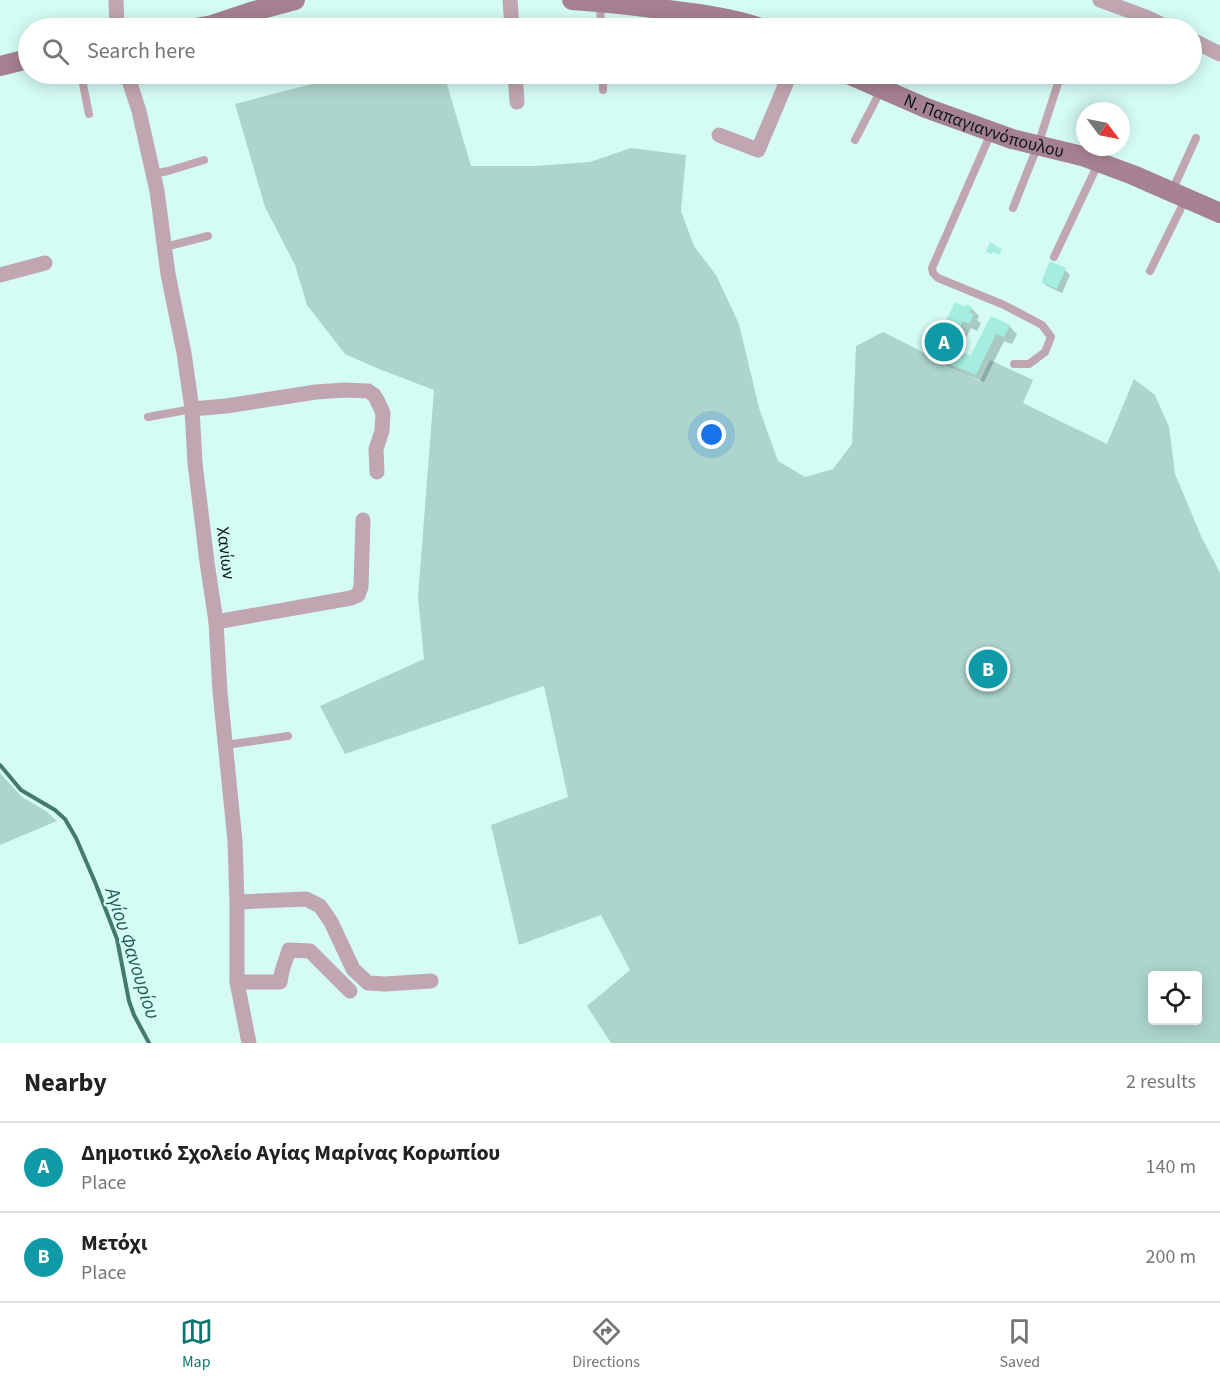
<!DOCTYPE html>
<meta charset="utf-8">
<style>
:root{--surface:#fff;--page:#f2f2f2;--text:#222;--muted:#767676;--line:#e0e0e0;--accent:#0f766e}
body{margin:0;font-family:"Source Sans 3",sans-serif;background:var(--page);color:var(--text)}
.controls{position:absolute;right:18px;bottom:18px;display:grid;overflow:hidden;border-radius:6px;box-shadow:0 3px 15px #0003}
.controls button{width:54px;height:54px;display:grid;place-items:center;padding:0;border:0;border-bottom:2px solid var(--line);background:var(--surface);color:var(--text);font:30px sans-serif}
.compass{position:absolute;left:1076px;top:102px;width:54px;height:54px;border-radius:50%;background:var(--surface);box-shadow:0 3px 15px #0003;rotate:122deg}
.you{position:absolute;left:712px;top:435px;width:21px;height:21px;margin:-15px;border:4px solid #fff;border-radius:50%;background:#1a73e8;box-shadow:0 0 0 9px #1a73e833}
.badge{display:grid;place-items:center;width:39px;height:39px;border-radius:50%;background:var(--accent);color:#fff;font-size:20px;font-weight:700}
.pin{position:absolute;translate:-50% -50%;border:3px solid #fff;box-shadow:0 2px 6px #0006}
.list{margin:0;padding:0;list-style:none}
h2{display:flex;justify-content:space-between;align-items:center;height:78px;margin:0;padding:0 24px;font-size:26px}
h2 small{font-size:20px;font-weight:400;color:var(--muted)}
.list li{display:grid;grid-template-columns:39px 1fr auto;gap:18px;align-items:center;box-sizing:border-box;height:90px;padding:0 24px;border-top:2px solid var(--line)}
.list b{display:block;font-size:22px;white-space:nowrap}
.list p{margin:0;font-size:20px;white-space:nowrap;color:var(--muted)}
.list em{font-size:20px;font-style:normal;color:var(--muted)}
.icon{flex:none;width:33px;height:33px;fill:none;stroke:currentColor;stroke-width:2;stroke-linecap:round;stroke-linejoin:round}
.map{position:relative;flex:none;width:1220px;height:1043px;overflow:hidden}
.search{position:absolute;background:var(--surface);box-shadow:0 3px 15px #0003;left:18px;right:18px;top:18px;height:66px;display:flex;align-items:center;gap:15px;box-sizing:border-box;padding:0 21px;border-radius:33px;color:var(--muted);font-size:22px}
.sheet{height:258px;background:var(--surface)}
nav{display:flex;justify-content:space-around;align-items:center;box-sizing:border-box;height:84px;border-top:2px solid var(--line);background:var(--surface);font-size:16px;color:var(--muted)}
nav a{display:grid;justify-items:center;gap:3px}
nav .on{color:var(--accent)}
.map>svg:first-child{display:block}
.grass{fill:#add5cd;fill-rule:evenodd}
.shadow{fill:#0003}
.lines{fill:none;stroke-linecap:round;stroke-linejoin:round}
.stream{stroke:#447970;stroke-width:4}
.building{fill:#a5ede0}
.lane{stroke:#c0a6b1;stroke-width:8}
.street{stroke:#c0a6b1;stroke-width:15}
.secondary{stroke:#a68191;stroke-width:20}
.labels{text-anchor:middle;stroke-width:4.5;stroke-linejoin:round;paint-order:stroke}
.street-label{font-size:18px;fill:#0b1a18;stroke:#d4fcf4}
.water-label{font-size:20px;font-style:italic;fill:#215b53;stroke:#d4fcf4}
</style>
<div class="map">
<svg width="1220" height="1043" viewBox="0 0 1220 1043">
<rect width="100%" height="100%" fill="#d4fcf4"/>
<!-- grass -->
<g class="grass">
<path d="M350,74h47l2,1 45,-1 27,92h64l55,-4 41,-14 55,7 -5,56 13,35 22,29 23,49 20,84 19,53 27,16 28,-8 19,-25 4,-98 27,-14 97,49 10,-21 43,20 -10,23 84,41 27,-65 21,16 14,32 6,47 26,62 19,37v470h-609l-24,-37 43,-36 -29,-55 -82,30 -28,-120 77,-28 -24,-111 -199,68 -25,-48 104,-47 -6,-62 16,-207 -55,-21 -34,-15 -38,-49 -12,-40 -30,-58 -30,-103zM1152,976h46v44h-46z"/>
<polygon points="0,773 22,797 46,811 57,821 0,845"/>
</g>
<!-- shadow -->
<g class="shadow">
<polygon points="1065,270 1070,275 1062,293 1047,286 1042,282"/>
<polygon points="971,308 979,316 977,320 981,323 977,331 971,328 959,352 970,358 992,318 1009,326 1017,334 1012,344 1004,341 984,382 946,365 938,357 940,351 935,346 966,309"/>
</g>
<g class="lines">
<!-- stream -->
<polyline class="stream" points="0,765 21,790 55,810 65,819 76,838 95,882 117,939 129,1001 134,1015 149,1043"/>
</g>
<!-- building -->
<g class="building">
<polygon points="990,242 996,245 995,246 1002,249 999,255 993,252 992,254 986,252"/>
<polygon points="1050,261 1066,268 1057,289 1041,282"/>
<polygon points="955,302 965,307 966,304 972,307 969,313 974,314 969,324 963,321 951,346 970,356 991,316 1010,325 1004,337 996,334 976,375 936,358 939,349 933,347"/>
</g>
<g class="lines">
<!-- lane -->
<g class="lane">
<polyline points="600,3 601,28"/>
<polyline points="81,74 89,114"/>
<polyline points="603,74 603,90"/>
<polyline points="991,133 932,268 933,273 938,278 1004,305 1042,325 1051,337 1045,352 1029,364 1014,364"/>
<polyline points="855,140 881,90"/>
<polyline points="153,174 168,171 204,160"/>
<polyline points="1172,191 1196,138"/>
<polyline points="1013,208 1038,145 1061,74"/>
<polyline points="165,247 208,236"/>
<polyline points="1054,257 1098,164"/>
<polyline points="1150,271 1185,200"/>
<polyline points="148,417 192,409"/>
<polyline points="226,745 288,736"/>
</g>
<!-- street -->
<g class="street">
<polyline points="116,0 117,28"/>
<polyline points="510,0 512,28"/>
<polyline points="1100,0 1146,17 1169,28"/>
<polyline points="1192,40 1220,54"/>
<polyline points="127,74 139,111 157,191 168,274 184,353 192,409 195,463 207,562 216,622 220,692 235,841 237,902 237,982 249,1043"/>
<polyline points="515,74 517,102"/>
<polyline points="719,135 758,150 790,74"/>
<polyline points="0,275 45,263"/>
<polyline points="192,409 226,406 316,392 344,390 368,391 374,395 377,400 383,413 382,431 376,449 377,472"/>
<polyline points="216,622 351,598 358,595 361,587 363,520"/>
<polyline points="237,902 306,899 320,906 331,922 353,969 368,983 385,984 431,981"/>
<polyline points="237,982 280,982 282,971 289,950 310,951 350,991"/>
</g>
<!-- secondary -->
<g class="secondary">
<path d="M572,0c29,2 59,5 88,9 34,4 69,8 101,19"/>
<polyline points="195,28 212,25 251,12 295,0"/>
<polyline points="0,66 28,59"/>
<path id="s1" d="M848,74l78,34 86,31 70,17 51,19 87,38"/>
</g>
</g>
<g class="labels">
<!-- street labels -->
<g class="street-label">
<text dy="6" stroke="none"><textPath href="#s1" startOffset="146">Ν. Παπαγιαννόπουλου</textPath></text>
<text transform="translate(226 553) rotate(83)" y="6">Χανίων</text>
</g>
<!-- water labels -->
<g class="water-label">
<text transform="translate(133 953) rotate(72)" y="7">Αγίου Φανουρίου</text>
</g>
</g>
</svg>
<div class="controls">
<button><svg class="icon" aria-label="locate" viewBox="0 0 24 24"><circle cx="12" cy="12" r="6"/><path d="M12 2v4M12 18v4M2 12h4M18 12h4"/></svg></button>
</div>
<svg class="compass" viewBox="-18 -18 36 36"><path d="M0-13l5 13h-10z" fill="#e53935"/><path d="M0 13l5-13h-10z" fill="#767676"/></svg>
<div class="you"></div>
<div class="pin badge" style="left:944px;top:342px;background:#0f9aa8">A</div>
<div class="pin badge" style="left:988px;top:669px;background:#0f9aa8">B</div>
<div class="search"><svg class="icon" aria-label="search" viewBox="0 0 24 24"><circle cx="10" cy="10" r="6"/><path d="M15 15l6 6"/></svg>Search here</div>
</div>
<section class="sheet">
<h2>Nearby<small>2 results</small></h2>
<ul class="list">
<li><span class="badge" style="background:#0f9aa8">A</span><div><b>Δημοτικό Σχολείο Αγίας Μαρίνας Κορωπίου</b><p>Place</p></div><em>140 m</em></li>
<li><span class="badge" style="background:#0f9aa8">B</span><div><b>Μετόχι</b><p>Place</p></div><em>200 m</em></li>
</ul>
</section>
<nav>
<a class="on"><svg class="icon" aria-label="map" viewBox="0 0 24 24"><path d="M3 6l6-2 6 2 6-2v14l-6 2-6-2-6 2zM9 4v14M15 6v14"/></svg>Map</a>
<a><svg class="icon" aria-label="directions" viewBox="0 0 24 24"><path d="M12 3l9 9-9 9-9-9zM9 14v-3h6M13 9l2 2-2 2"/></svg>Directions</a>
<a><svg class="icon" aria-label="saved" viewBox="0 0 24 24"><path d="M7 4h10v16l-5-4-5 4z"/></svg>Saved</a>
</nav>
